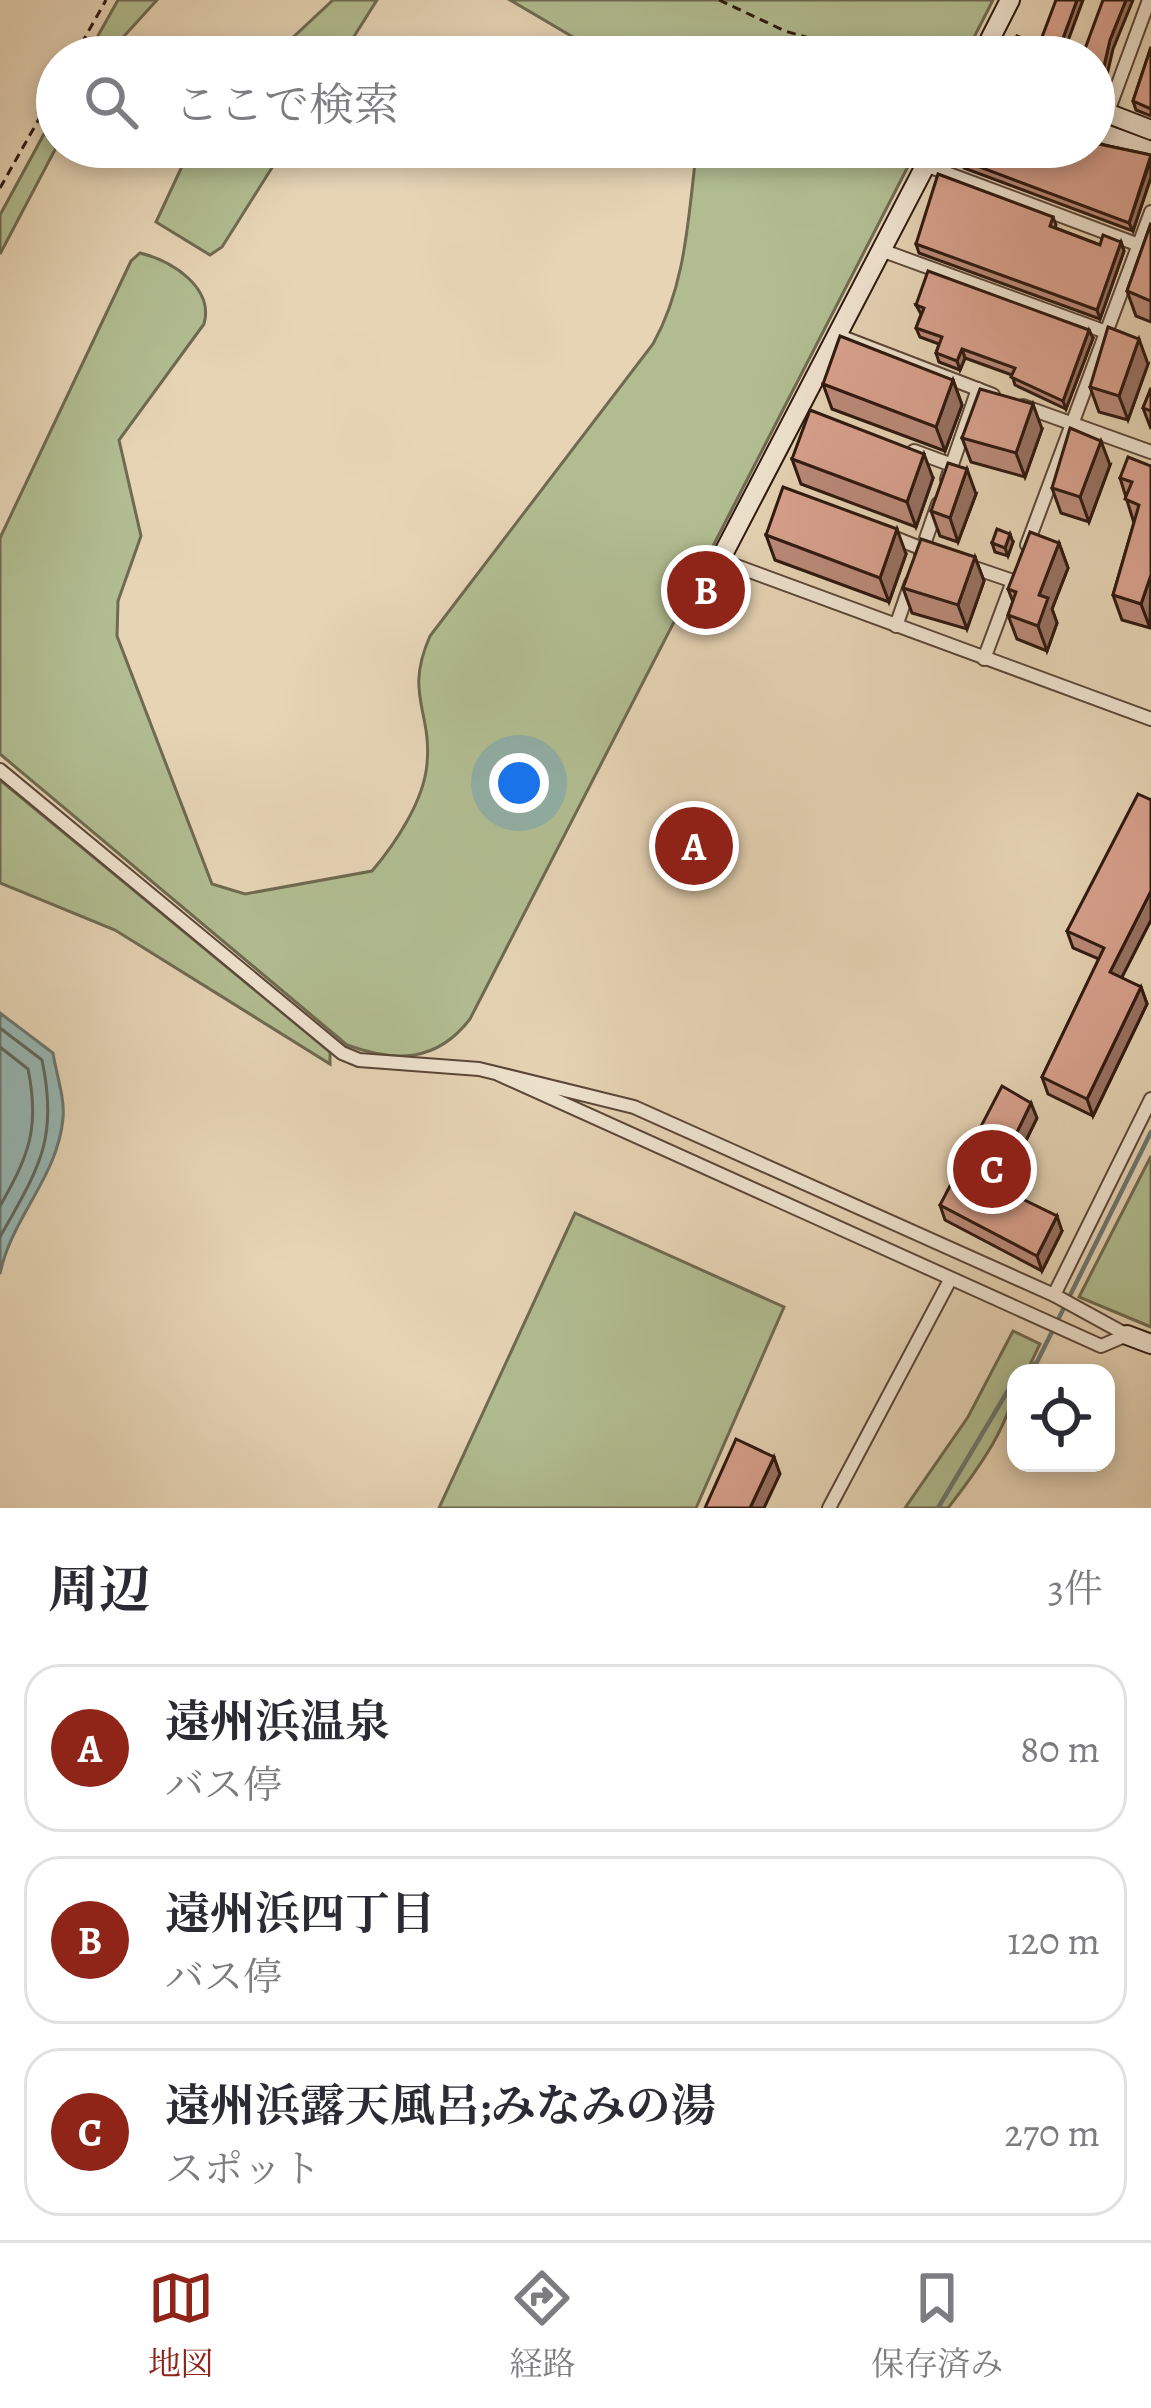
<!DOCTYPE html>
<html lang="ja">
<meta charset="utf-8">
<style>
:root{--surface:#fff;--page:#f2f2f3;--text:#2b2b33;--muted:#7c7c81;--line:#e1e1e2;--accent:#8f2418}
body{margin:0;font-family:Alegreya,"Noto Serif JP",serif;background:var(--page);color:var(--text)}
.controls{position:absolute;right:36px;bottom:36px;display:grid;overflow:hidden;border-radius:24px;box-shadow:0 6px 18px #0003}
.controls button{width:108px;height:108px;display:grid;place-items:center;padding:0;border:0;border-bottom:3px solid var(--line);background:var(--surface);color:var(--text);font:60px sans-serif}
.you{position:absolute;left:519px;top:783px;width:42px;height:42px;margin:-30px;border:9px solid #fff;border-radius:50%;background:#1a73e8;box-shadow:0 0 0 18px #1a73e833}
.badge{display:grid;place-items:center;width:78px;height:78px;border-radius:50%;background:var(--accent);color:#fff;font-size:39px;font-weight:700}
.pin{position:absolute;translate:-50% -50%;border:6px solid #fff;box-shadow:0 3px 12px #0006}
.list{margin:0;padding:0;list-style:none}
h2{display:flex;justify-content:space-between;align-items:center;height:156px;margin:0;padding:0 48px;font-size:51px}
h2 small{font-size:39px;font-weight:400;color:var(--muted)}
.list li{display:grid;grid-template-columns:78px 1fr auto;gap:36px;align-items:center;box-sizing:border-box;height:168px;margin:0 24px 24px;padding:0 24px;border:3px solid var(--line);border-radius:36px}
.list b{display:block;font-size:45px;white-space:nowrap}
.list p{margin:0;font-size:39px;white-space:nowrap;color:var(--muted)}
.list em{font-size:39px;font-style:normal;color:var(--muted)}
.icon{flex:none;width:66px;height:66px;fill:none;stroke:currentColor;stroke-width:2;stroke-linecap:round;stroke-linejoin:round}
.map{position:relative;flex:none;width:1151px;height:1508px;overflow:hidden}
.search{position:absolute;background:var(--surface);box-shadow:0 6px 18px #0003;left:36px;right:36px;top:36px;height:132px;display:flex;align-items:center;gap:30px;box-sizing:border-box;padding:0 42px;border-radius:66px;color:var(--muted);font-size:45px}
.sheet{height:732px;background:var(--surface)}
nav{display:flex;justify-content:space-around;align-items:center;box-sizing:border-box;height:168px;border-top:3px solid var(--line);background:var(--surface);font-size:33px;color:var(--muted)}
nav a{display:grid;justify-items:center;gap:6px}
nav .on{color:var(--accent)}
.map>svg:first-child{display:block}
.green{fill:#b1bd91;stroke:#6f6a50;stroke-width:3}
.water{fill:#97b7b3;stroke:#6d7771;stroke-width:3}
.lines{fill:none;stroke-linecap:round;stroke-linejoin:round}
.shore{stroke:#626760;stroke-width:3}
.stream{stroke:#6d7771;stroke-width:4.5}
.street-casing{stroke:#5b4638;stroke-width:16}
.secondary-casing{stroke:#2d170e;stroke-width:22}
.path{stroke:#2d170e;stroke-width:3;stroke-dasharray:9 6;stroke-linecap:butt}
.street{stroke:#efe3cf;stroke-width:12}
.secondary{stroke:#efe3cf;stroke-width:18}
.wall{fill:#bb8a7a;stroke:#2d170e;stroke-width:3}
.shaded-wall{fill:#987163;stroke:#2d170e;stroke-width:3}
.building{fill:#d9a18e;stroke:#2d170e;stroke-width:3}
</style>
<div class="map">
<svg width="1151" height="1508" viewBox="0 0 1151 1508">
<rect width="100%" height="100%" fill="#e6d4b5"/>
<filter id="stains"><feTurbulence type="fractalNoise" baseFrequency=".00167" numOctaves="4"/><feColorMatrix values="0 0 0 0 .2 0 0 0 0 .09 0 0 0 0 .02 0 0 0 .5 -.17"/></filter>
<radialGradient id="worn" r=".72"><stop offset=".6" stop-color="#630" stop-opacity="0"/><stop offset="1" stop-color="#630" stop-opacity=".3"/></radialGradient>
<!-- green -->
<g class="green">
<polygon points="118,0 157,0 105,57 86,57"/>
<polygon points="333,0 377,0 341,57 272,57"/>
<polygon points="510,0 993,0 964,57 607,57"/>
<polygon points="57,110 57,146 0,254 0,215"/>
<polygon points="191,147 285,147 222,247 210,255 156,222"/>
<path d="M697,147h221l-448,872c-33,43 -74,44 -123,26l-347,-291v-216l131,-277 9,-8c33,8 74,35 64,71l-85,116 22,96 -23,65 -1,35 95,248 33,10 127,-23c24,-28 52,-71 55,-107 5,-54 -23,-69 3,-128l223,-292c34,-61 35,-129 44,-197z"/>
<polygon points="0,780 330,1052 330,1064 115,930 0,883"/>
<polygon points="1151,1156 1151,1327 1079,1297"/>
<polygon points="575,1213 784,1307 696,1508 439,1508"/>
<path d="M1013,1331l27,13 -14,29h-10c0,46 -40,99 -68,135h-43l63,-91z"/>
</g>
<!-- water -->
<path class="water" d="M0,1013l53,40c3,20 12,45 10,65 -5,59 -52,100 -63,156z"/>
<g class="lines">
<!-- shore -->
<g class="shore">
<path d="M0,1028l42,32c17,80 -4,109 -42,177"/>
<path d="M0,1047l28,22c12,59 1,86 -28,137"/>
</g>
<!-- stream -->
<g class="stream">
<polyline points="1020,1373 1037,1362 1151,1132"/>
<polyline points="938,1508 1016,1377"/>
</g>
<!-- street casing -->
<g class="street-casing">
<g id="street">
<polyline points="1106,117 1149,0"/>
<polyline points="925,165 1139,245"/>
<polyline points="881,250 1106,332"/>
<polyline points="837,335 993,395"/>
<polyline points="1023,406 1151,452"/>
<polyline points="914,451 952,465"/>
<polyline points="947,479 978,389"/>
<polyline points="890,536 933,553"/>
<polyline points="1027,545 1151,212"/>
<polyline points="921,553 938,504"/>
<polyline points="720,560 1151,719"/>
<polyline points="969,566 1013,581"/>
<polyline points="896,626 911,583"/>
<polyline points="984,659 1013,581"/>
<polyline points="0,770 342,1053 359,1060 479,1069 634,1107 1054,1295 1127,1335 1101,1346 498,1074"/>
<polyline points="1054,1295 1151,1099"/>
<polyline points="829,1508 950,1280"/>
</g>
</g>
<!-- secondary casing -->
<g class="secondary-casing">
<g id="secondary">
<polyline points="981,57 1010,0"/>
<polyline points="1094,108 1151,130"/>
<polyline points="1094,130 1151,151"/>
<polyline points="720,560 935,147"/>
<polyline points="1127,1335 1151,1344"/>
</g>
</g>
<!-- path -->
<g class="path">
<polyline points="719,0 785,31 874,57"/>
<polyline points="74,57 106,0"/>
<polyline points="0,188 57,87"/>
</g>
<!-- street -->
<use href="#street" class="street"/>
<!-- secondary -->
<use href="#secondary" class="secondary"/>
</g>
<!-- wall -->
<g class="wall">
<polygon points="1151,47 1151,116 1136,110 1133,101"/>
<polygon points="1094,141 1095,143 1151,155 1151,177 1133,231 964,168 961,160 1094,147"/>
<polygon points="1053,217 1056,225 1055,228 1100,245 1121,242 1124,251 1100,319 919,253 916,244"/>
<polygon points="1151,223 1151,322 1136,316 1127,291"/>
<polygon points="916,305 1093,338 1066,409 1015,385 1012,375 965,358 960,370 939,362 936,353 939,344 920,337 916,328 921,314"/>
<polygon points="1148,364 1128,420 1099,412 1090,387"/>
<polygon points="953,380 962,405 945,451 832,409 823,384"/>
<polygon points="1151,388 1151,429 1143,408"/>
<polygon points="1042,429 1025,477 971,462 962,438"/>
<polygon points="792,459 933,478 916,527 801,484"/>
<polygon points="1110,465 1089,522 1061,513 1052,488"/>
<polygon points="1151,466 1150,628 1122,620 1113,595 1134,523 1120,478"/>
<polygon points="976,494 958,542 940,536 931,511"/>
<polygon points="766,535 906,554 889,602 775,560"/>
<polygon points="1013,542 1008,556 995,552 992,543"/>
<polygon points="1059,543 1068,568 1052,609 1057,623 1047,651 1017,639 1008,615 1013,602 1008,589"/>
<polygon points="975,557 984,581 967,629 912,613 903,588"/>
<polygon points="1151,800 1151,920 1121,978 1141,987 1147,1004 1093,1116 1048,1094 1042,1077 1099,959 1073,948 1067,931"/>
<polygon points="1037,1118 1002,1189 1062,1231 1042,1271 945,1220 940,1205"/>
</g>
<!-- shaded-wall -->
<g class="shaded-wall">
<polygon points="1077,0 1083,0 1062,57 1058,52"/>
<polygon points="1126,0 1133,0 1113,49 1102,97 1099,88 1110,40"/>
<polygon points="1151,159 1151,177 1133,231 1129,223"/>
<polygon points="1121,242 1124,251 1100,319 1097,310"/>
<polygon points="1089,330 1093,338 1066,409 1063,401"/>
<polygon points="1139,339 1148,364 1128,420 1119,396"/>
<polygon points="962,349 965,358 960,370 957,361"/>
<polygon points="953,380 962,405 945,451 936,427"/>
<polygon points="1033,404 1042,429 1025,477 1016,453"/>
<polygon points="1101,441 1110,465 1089,522 1080,497"/>
<polygon points="924,454 933,478 916,527 907,502"/>
<polygon points="967,469 976,494 958,542 950,518"/>
<polygon points="897,529 906,554 889,602 880,578"/>
<polygon points="1010,534 1013,542 1008,556 1005,548"/>
<polygon points="1059,543 1068,568 1052,609 1057,623 1047,651 1038,626 1039,595"/>
<polygon points="975,557 984,581 967,629 958,605"/>
<polygon points="1151,575 1150,628 1141,604"/>
<polygon points="1151,891 1151,920 1116,989 1110,972"/>
<polygon points="1141,987 1147,1004 1093,1116 1087,1099"/>
<polygon points="1031,1103 1037,1118 997,1199 992,1184"/>
<polygon points="1057,1216 1062,1231 1042,1271 1037,1256"/>
<polygon points="774,1457 780,1474 764,1508 750,1508"/>
</g>
<!-- building -->
<g class="building">
<polygon points="1056,0 1077,0 1058,52 1070,57 1009,57 1017,36 1039,45"/>
<polygon points="1103,0 1126,0 1110,40 1099,88 1094,86 1094,57 1082,57"/>
<polygon points="1151,47 1151,109 1133,101"/>
<polygon points="1094,143 1151,155 1129,223 961,160 966,147 1094,147"/>
<polygon points="938,174 1053,217 1050,226 1100,245 1103,235 1121,242 1097,310 916,244"/>
<polygon points="1151,223 1151,301 1127,291"/>
<polygon points="928,271 1089,330 1063,401 1011,377 1015,368 962,349 957,361 936,353 942,337 916,328 924,308 916,305"/>
<polygon points="1108,327 1139,339 1119,396 1090,387"/>
<polygon points="840,336 953,380 936,427 823,384"/>
<polygon points="1151,388 1151,411 1143,408"/>
<polygon points="980,389 1033,404 1016,453 962,438"/>
<polygon points="810,410 924,454 907,502 792,459"/>
<polygon points="1070,428 1101,441 1080,497 1052,488"/>
<polygon points="1128,457 1151,466 1151,575 1141,604 1113,595 1139,505 1125,499 1132,482 1120,478"/>
<polygon points="948,463 967,469 950,518 931,511"/>
<polygon points="783,487 897,529 880,578 766,535"/>
<polygon points="997,529 1010,534 1005,548 992,543"/>
<polygon points="1030,532 1059,543 1039,595 1048,598 1038,626 1008,615 1016,592 1008,589"/>
<polygon points="921,539 975,557 958,605 903,588"/>
<polygon points="1138,794 1151,800 1151,891 1110,972 1141,987 1087,1099 1042,1077 1104,948 1067,931"/>
<polygon points="1002,1086 1031,1103 992,1184 1057,1216 1037,1256 940,1205"/>
<polygon points="736,1439 774,1457 750,1508 705,1508"/>
</g>
<rect width="100%" height="100%" filter="url(#stains)"/>
<rect width="100%" height="100%" fill="url(#worn)"/>
</svg>
<div class="controls">
<button><svg class="icon" aria-label="locate" viewBox="0 0 24 24"><circle cx="12" cy="12" r="6"/><path d="M12 2v4M12 18v4M2 12h4M18 12h4"/></svg></button>
</div>
<div class="you"></div>
<div class="pin badge" style="left:694px;top:846px">A</div>
<div class="pin badge" style="left:706px;top:590px">B</div>
<div class="pin badge" style="left:992px;top:1169px">C</div>
<div class="search"><svg class="icon" aria-label="search" viewBox="0 0 24 24"><circle cx="10" cy="10" r="6"/><path d="M15 15l6 6"/></svg>ここで検索</div>
</div>
<section class="sheet">
<h2>周辺<small>3件</small></h2>
<ul class="list">
<li><span class="badge">A</span><div><b>遠州浜温泉</b><p>バス停</p></div><em>80 m</em></li>
<li><span class="badge">B</span><div><b>遠州浜四丁目</b><p>バス停</p></div><em>120 m</em></li>
<li><span class="badge">C</span><div><b>遠州浜露天風呂;みなみの湯</b><p>スポット</p></div><em>270 m</em></li>
</ul>
</section>
<nav>
<a class="on"><svg class="icon" aria-label="map" viewBox="0 0 24 24"><path d="M3 6l6-2 6 2 6-2v14l-6 2-6-2-6 2zM9 4v14M15 6v14"/></svg>地図</a>
<a><svg class="icon" aria-label="directions" viewBox="0 0 24 24"><path d="M12 3l9 9-9 9-9-9zM9 14v-3h6M13 9l2 2-2 2"/></svg>経路</a>
<a><svg class="icon" aria-label="saved" viewBox="0 0 24 24"><path d="M7 4h10v16l-5-4-5 4z"/></svg>保存済み</a>
</nav>
